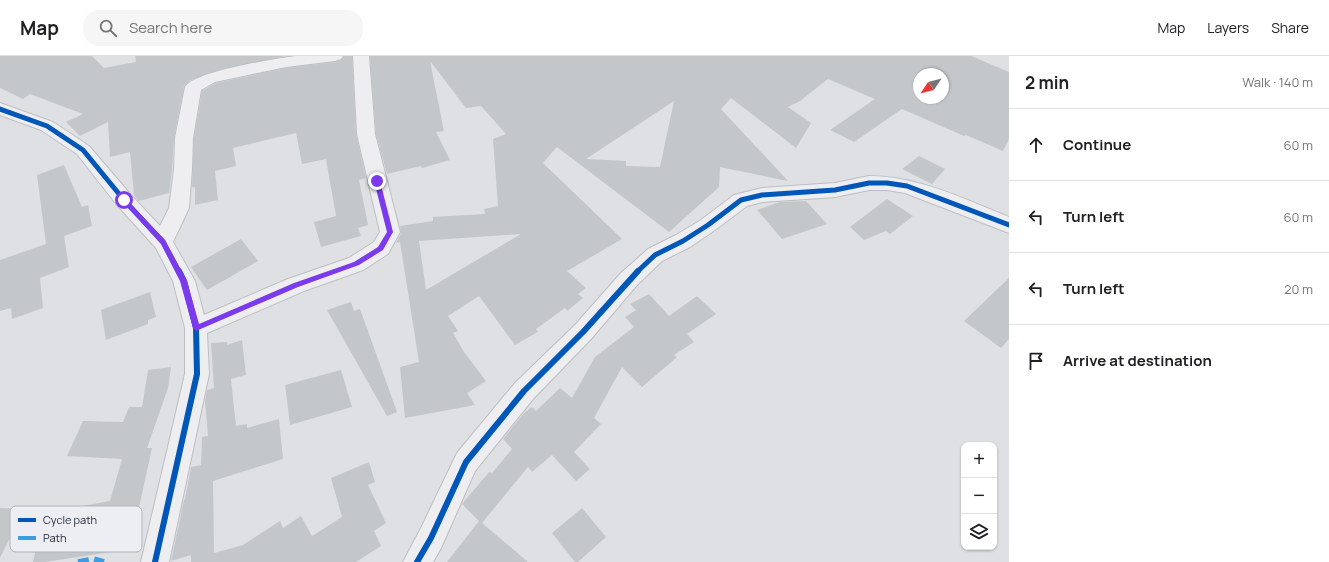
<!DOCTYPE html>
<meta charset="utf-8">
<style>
:root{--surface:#fff;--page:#f6f6f6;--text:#202124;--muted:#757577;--line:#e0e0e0}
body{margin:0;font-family:Manrope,sans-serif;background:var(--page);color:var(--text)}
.controls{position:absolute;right:12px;bottom:12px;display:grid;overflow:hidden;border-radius:8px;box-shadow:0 1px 3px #0004}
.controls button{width:36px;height:36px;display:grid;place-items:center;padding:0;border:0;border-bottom:1px solid var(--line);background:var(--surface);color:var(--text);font:20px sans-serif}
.compass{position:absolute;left:913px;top:12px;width:36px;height:36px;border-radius:50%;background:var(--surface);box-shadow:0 1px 3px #0004;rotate:235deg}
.stop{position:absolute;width:12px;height:12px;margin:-9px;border:3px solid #7c3aed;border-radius:50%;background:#fff}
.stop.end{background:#7c3aed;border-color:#fff;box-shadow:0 1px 4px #0008}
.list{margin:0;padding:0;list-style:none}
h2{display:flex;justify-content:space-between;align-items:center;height:52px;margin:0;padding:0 16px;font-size:17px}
h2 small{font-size:13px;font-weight:400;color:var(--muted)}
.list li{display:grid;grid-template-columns:26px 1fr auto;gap:12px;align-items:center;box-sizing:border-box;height:72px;padding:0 16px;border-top:1px solid var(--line)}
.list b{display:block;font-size:15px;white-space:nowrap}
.list em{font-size:13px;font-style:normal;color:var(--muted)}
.icon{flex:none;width:22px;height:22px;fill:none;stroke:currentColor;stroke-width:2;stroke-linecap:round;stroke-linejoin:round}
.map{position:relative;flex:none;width:1009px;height:506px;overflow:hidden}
header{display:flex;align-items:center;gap:24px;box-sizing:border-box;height:56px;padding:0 20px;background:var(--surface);border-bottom:1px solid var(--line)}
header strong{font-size:19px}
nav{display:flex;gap:22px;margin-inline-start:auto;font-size:14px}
.search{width:280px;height:36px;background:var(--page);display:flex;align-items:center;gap:10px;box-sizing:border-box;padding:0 14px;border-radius:16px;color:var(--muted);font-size:15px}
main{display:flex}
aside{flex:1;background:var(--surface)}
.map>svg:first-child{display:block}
.building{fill:#c4c7ca;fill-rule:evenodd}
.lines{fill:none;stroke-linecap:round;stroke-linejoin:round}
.minor-casing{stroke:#bdbec2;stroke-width:2}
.minor{fill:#eeeef0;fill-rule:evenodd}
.quiet{stroke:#3d9ce2;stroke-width:5.5;stroke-dasharray:11 5.5;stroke-linecap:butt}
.cycleway-far1-casing{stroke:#eceef4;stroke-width:7}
.cycleway-casing{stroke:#eceef4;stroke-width:9}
.cycleway-far1{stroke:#0057b8;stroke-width:5}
.cycleway{stroke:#0057b8;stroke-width:6}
.route{fill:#7c3aed}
.key{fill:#eceef4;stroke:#b1b4bd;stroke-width:1}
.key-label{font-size:11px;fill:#272c3c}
</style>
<header>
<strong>Map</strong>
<div class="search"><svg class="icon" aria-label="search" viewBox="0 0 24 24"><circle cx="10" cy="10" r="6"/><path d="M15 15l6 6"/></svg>Search here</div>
<nav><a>Map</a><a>Layers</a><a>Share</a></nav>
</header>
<main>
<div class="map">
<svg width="1009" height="506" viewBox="0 0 1009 506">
<rect width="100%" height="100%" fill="#dee0e4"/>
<!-- building -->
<g class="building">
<polygon points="0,0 92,0 104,12 136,6 135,0 286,0 219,14 191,24 184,30 174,82 172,113 169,137 139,145 134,139 130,96 110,101 108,66 80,80 66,66 83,58 30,38 23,43 0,32"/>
<polygon points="344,0 352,0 356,78 366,122 359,124 368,169 358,172 361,180 321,191 314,166 336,160 326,103 302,108 296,77 233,92 236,110 215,115 218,144 195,149 195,131 192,131 194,82 202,35 216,27 286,12 335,6 341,4"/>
<path d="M370,0h601l38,16v67l-6,12 -37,-16 -2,1 -62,-27 -48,33 -24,-12 45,-31 -47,-20 -28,22 -12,6 23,16 -15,25 -65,-50 -10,11 67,72 -68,-14 -1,20 -50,45 -112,-85 -14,16 79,76 -55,32 19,17 -8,6 5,4 -16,13 -2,-3 -29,21 2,3 -23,13 -36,-49 -31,20 10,15 -5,2 11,19 22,29 -19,12 8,12 -70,13 -5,-51 19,-5 -19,-120 -4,1 5,-10 -1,-7 33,-5v-4l52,-3 -1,-5 14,-3 -5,-67 13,-5 -25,-28 -15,2 -36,-47 14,70 -8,1 14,28 -28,8 -1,-2 -34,8 -11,-40zM919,18h24v24h-24zM674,45l-14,66 -34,-1v-5l-40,-2zM521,178l-95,56 -7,-49z"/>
<polygon points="919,100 945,113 932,128 902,113"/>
<polygon points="64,109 82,151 88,149 92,170 64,180 69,211 40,222 43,252 12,263 11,252 0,255 0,204 46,188 37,119"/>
<polygon points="887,143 913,160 890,178 886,175 864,184 850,171"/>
<polygon points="806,145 827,168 782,183 757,154 780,146"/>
<polygon points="241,183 258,205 207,234 191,211"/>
<polygon points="1009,222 1009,283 1001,292 964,265"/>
<polygon points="150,236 156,261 148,264 148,268 106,284 101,254"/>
<polygon points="649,238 669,260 697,240 716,258 687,278 694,286 674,299 677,301 642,331 622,311 594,362 601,368 574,396 590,413 576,425 552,399 532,416 528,411 482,467 528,506 447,506 479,465 462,448 489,416 492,417 512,393 503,383 524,357 532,351 536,355 560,332 572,342 595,301 634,271 625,261 636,254 630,248"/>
<polygon points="351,246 354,255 360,253 397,356 387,360 327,254"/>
<polygon points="242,284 246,319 231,323 236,370 247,368 247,372 279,363 283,403 213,425 214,497 243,489 280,465 283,472 301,460 312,480 342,461 331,422 369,406 375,426 368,429 386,467 374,475 381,490 356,506 191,506 191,499 171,505 184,444 185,443 191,411 201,409 202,381 208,380 205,345 207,334 214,332 211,287 227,286 227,289"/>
<polygon points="171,311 168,332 147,392 152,392 130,493 45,506 33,506 45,457 110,445 122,403 67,400 83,365 123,366 129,351 142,351 148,314"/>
<polygon points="341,314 352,351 290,369 285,329"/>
<polygon points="0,452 24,453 0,502"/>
<polygon points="582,452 606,481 578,506 575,506 552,477"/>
</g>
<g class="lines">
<!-- minor casing -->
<g class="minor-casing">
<g id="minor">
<path d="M296,0h47l-2,3 -6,2 -49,6 -71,15 -14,8 -8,48 -1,31 -3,39 -16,34 22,39 9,34 84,-36 61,-21 25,-16 6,-10 -23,-98 -4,-78h16l6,78 25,98 -12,22 -25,16 -59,21 -97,42 2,41 -40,188h-28l44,-188v-46l-12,-47 -17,-33 -39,-43 -40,-51 -36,-24 -41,-15v-12l53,19 36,24 42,49 29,31 9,-18 5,-39 1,-31 10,-51c10,-16 90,-28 111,-31z"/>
<path d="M869,120c49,0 95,23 140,41v16l-104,-40 -18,-3h-18l-34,7 -73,5 -15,4 -32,24 -25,17 -28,14 -25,24 -46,54 -58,60 -58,72 -34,77 -8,14h-30l18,-34 36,-75 58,-70 60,-58 46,-52 27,-24 28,-14 25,-15 33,-25 28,-7 73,-5z"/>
</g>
</g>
<!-- minor -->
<use href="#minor" class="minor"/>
<!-- quiet -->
<polyline class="quiet" points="78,506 94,503 104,506"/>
<!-- cycleway-far1 casing -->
<g class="cycleway-far1-casing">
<g id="cycleway-far1">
<polyline points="0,53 47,70 83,94 124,144 163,186 179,216"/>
<polyline points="637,216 655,199 683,185 708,169 741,144 762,139 835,134 869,127 887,127 907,130 1009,169"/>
</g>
</g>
<!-- cycleway casing -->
<g class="cycleway-casing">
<g id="cycleway">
<polyline points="155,506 197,318 196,272 184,225 179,215"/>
<polyline points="417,506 431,482 466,406 524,335 583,276 638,215"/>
</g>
</g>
<!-- cycleway-far1 -->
<use href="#cycleway-far1" class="cycleway-far1"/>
<!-- cycleway -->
<use href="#cycleway" class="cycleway"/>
</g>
<!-- route -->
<polygon class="route" points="377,123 380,125 393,176 383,194 359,209 298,231 196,275 193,272 180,225 161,188 121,144 126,143 165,184 187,225 199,268 294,227 354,206 378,191 387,176 374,125"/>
<!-- legend -->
<rect x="10" y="450" width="132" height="46" rx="6" class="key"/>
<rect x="18" y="462" width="18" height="4" fill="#0057b8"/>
<rect x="18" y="480" width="18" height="4" fill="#3d9ce2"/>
<g class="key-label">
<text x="43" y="468">Cycle path</text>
<text x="43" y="486">Path</text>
</g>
</svg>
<div class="controls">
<button>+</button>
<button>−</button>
<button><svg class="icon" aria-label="layers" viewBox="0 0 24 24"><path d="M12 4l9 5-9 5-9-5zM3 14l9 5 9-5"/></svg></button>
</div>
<svg class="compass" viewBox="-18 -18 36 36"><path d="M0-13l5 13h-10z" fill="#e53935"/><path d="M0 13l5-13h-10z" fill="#757577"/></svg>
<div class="stop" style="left:124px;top:144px"></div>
<div class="stop end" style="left:377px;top:125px"></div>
</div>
<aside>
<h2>2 min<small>Walk · 140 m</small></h2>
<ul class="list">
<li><svg class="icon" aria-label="ahead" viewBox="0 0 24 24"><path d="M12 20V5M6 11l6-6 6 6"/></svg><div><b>Continue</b></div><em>60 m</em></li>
<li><svg class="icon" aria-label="left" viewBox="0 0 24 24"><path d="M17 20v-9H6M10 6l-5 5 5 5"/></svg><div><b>Turn left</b></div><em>60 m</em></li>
<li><svg class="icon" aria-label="left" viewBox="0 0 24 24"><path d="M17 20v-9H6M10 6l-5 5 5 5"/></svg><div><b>Turn left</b></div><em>20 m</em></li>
<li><svg class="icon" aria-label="arrive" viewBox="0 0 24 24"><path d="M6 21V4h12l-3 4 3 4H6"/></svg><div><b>Arrive at destination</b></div></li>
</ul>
</aside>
</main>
